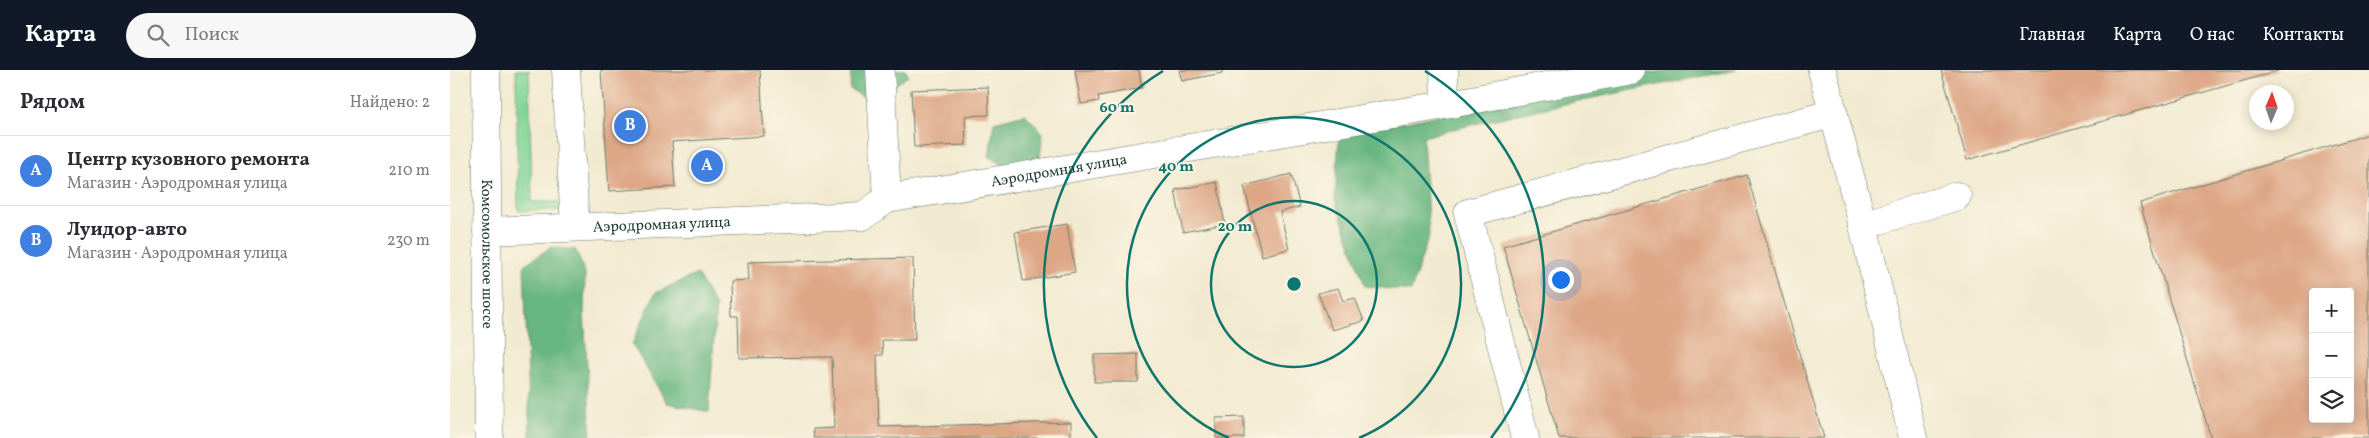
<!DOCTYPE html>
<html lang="ru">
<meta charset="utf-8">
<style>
:root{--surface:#fff;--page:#f7f7f7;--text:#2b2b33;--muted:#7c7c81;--line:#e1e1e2;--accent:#111827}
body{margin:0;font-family:Vollkorn,serif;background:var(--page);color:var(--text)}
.controls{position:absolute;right:15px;bottom:15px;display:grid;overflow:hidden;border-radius:5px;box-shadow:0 2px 12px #0003}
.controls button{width:45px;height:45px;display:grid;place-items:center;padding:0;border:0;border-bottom:1px solid var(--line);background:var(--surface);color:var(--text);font:25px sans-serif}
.compass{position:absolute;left:1799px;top:15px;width:45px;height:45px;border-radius:50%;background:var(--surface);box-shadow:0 2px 12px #0003;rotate:2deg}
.you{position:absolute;left:1110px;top:209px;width:18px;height:18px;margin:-12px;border:4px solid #fff;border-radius:50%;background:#1a73e8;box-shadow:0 0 0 8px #1a73e833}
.badge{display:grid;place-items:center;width:32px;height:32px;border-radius:50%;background:var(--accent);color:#fff;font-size:16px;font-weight:700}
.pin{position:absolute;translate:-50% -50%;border:2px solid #fff;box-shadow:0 1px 5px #0006}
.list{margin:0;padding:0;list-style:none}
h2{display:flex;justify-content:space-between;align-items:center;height:65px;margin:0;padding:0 20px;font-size:21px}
h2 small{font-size:16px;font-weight:400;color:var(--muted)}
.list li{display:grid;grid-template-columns:32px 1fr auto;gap:15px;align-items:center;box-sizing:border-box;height:70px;padding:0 20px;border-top:1px solid var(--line)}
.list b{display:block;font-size:19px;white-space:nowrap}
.list p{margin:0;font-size:16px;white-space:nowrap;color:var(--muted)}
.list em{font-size:16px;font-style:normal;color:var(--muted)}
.icon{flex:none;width:28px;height:28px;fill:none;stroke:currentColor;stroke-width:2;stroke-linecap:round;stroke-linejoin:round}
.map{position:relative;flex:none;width:1919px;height:368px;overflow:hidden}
header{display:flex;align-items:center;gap:30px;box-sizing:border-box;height:70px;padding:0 25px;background:var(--accent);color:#fff}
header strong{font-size:24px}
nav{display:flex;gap:28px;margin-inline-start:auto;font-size:18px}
.search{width:350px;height:45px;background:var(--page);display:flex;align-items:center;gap:12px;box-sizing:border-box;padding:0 18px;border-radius:28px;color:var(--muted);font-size:19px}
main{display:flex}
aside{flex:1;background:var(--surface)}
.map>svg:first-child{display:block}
.green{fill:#80d496;stroke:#508865}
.forest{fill:#68b67f;stroke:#447a5a}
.building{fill:#dda685;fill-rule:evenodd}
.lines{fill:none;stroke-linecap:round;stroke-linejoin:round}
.minor-casing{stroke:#697a6b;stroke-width:29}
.major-casing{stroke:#697a6b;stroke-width:29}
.minor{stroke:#fff;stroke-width:28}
.major{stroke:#fff;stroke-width:28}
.ring{fill:none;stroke:#0f766e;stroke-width:2.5}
.labels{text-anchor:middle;stroke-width:4;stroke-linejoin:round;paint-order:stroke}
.street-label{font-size:15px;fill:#1f3d34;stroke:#fcf5e5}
.centre{fill:#0f766e;stroke:#fcf5e5;stroke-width:2.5}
.ring-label{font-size:15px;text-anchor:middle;font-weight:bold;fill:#0f766e;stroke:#fcf5e5;stroke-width:4;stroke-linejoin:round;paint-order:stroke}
</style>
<header>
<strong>Карта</strong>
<div class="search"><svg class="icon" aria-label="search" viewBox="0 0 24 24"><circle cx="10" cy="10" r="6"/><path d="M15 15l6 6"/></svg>Поиск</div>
<nav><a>Главная</a><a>Карта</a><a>О нас</a><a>Контакты</a></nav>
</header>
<main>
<aside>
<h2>Рядом<small>Найдено: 2</small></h2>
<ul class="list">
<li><span class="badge" style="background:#3f7fe0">A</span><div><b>Центр кузовного ремонта</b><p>Магазин · Аэродромная улица</p></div><em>210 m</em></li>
<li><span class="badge" style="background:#3f7fe0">B</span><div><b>Луидор-авто</b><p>Магазин · Аэродромная улица</p></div><em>230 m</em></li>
</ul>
</aside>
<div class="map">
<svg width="1919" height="368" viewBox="0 0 1919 368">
<rect width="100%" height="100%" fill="#fcf5e5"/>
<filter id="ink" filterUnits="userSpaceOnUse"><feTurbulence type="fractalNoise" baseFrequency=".02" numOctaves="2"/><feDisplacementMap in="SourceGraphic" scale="10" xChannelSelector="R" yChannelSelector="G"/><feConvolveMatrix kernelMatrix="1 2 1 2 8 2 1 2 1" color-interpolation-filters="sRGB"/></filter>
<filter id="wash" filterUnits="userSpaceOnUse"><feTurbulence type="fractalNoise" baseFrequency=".0096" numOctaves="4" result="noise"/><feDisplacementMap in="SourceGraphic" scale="20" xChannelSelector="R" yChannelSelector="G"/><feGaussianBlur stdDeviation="1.12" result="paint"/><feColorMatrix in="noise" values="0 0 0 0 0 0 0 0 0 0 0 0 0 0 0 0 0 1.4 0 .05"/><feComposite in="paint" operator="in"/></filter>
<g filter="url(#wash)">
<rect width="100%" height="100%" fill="#f2ead0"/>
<!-- green -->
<polygon class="green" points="66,0 79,0 82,132 112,132 112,140 68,141"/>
<!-- forest -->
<g class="forest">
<polygon points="401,0 456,0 458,6 421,32 400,19"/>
<path d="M1224,0h62c-105,20 -210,40 -313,67l6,98 -18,56 -46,-5 -30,-86 4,-64 292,-61z"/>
<polygon points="575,44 593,63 590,87 560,100 539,87 544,52"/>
<polygon points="101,177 126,180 135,204 134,241 141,368 80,368 74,195"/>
<polygon points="247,204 266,237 259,342 217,333 182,274 205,223"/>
</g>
<g id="blocks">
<!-- building -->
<g class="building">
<polygon points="151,0 310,0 314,66 222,72 225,117 159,121"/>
<polygon points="625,0 689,0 692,18 648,26 649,31 631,34"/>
<polygon points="729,0 772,0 772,3 732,11"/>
<polygon points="1491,0 1828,0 1828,1 1517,90"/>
<polygon points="538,17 539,45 515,46 516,75 464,77 461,20"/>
<path d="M1919,64v304h-158l-71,-235zM1863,222h37v127h-37z"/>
<polygon points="841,104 850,137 830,142 839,179 812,186 794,116"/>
<polygon points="1297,105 1374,368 1109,368 1053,176"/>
<polygon points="767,112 775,154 733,162 725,120"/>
<polygon points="617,154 625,202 573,211 565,162"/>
<polygon points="463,188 465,270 432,270 433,285 427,285 429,357 621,352 621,368 364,368 363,359 384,358 382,287 289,288 288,246 281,246 280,211 299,210 298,192"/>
<polygon points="888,218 893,231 905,228 914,251 882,260 868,223"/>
<polygon points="688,284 688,312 644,312 644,285"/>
<polygon points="794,347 794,368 766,368 766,348"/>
</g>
</g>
</g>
<g filter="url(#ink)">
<use href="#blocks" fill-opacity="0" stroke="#697a6b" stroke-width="1"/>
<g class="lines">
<!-- minor casing -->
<g class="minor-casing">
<g id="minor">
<polyline points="116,0 125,157"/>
<polyline points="430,0 437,129"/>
<polyline points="994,0 995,35"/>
<polyline points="1372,0 1413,155"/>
<path id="s1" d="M37,161l376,-15 24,-17 558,-94 186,-35"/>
<polyline points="1075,368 1018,143 1381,44"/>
<polyline points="1463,368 1413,155 1507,126"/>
</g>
</g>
<!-- major casing -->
<g class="major-casing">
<g id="major">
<path id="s2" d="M36,0l3,368"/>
</g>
</g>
<!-- minor -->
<use href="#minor" class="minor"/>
<!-- major -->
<use href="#major" class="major"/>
</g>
</g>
<!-- distance rings -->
<g class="ring">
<circle cx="844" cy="214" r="83"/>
<path d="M779 368A167 167 0 1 1 909 368"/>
<path d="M647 368A250 250 0 0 1 713 1M975 1A250 250 0 0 1 1041 368"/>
</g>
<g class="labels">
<!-- street labels -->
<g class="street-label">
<text dy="5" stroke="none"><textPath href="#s1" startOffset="580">Аэродромная улица</textPath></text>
<text dy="5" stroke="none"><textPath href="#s1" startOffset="175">Аэродромная улица</textPath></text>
<text dy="5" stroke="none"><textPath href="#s2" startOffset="184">Комсомольское шоссе</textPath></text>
</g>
</g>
<circle cx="844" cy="214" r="8" class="centre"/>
<g class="ring-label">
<text x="667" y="42">60 m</text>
<text x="726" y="101">40 m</text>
<text x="785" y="161">20 m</text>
</g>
</svg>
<div class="controls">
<button>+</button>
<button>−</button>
<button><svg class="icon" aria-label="layers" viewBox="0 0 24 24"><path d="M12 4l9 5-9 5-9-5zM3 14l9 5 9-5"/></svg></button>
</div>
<svg class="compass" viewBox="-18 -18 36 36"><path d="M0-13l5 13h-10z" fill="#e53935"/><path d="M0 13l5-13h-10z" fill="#7c7c81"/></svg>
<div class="you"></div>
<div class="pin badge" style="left:257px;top:96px;background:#3f7fe0">A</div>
<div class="pin badge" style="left:180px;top:56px;background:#3f7fe0">B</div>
</div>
</main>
